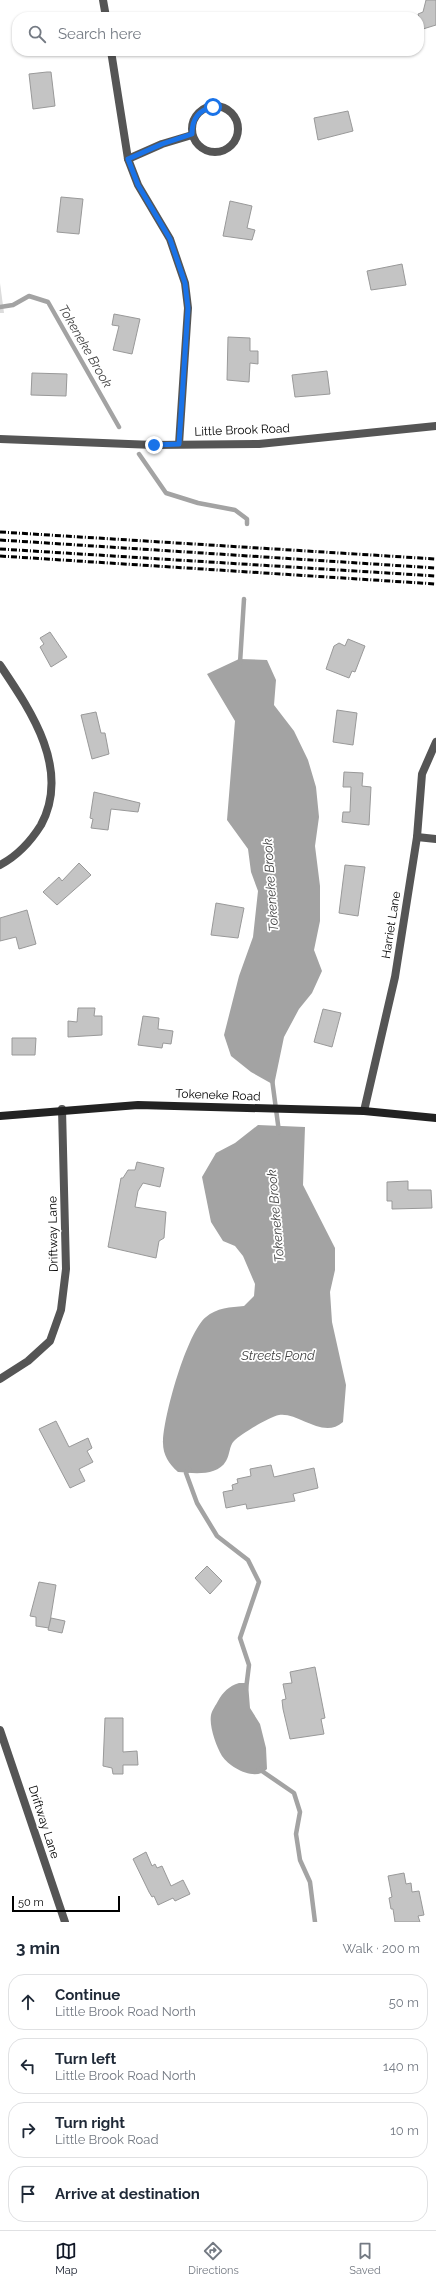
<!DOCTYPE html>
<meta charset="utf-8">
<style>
:root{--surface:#fff;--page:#f2f2f3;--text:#1f2937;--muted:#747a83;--line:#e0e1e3;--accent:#111827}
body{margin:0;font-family:Raleway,sans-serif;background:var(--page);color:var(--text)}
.scale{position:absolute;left:12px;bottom:10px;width:108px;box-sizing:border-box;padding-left:4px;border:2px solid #000;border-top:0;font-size:11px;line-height:14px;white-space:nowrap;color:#000;-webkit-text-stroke:3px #fff;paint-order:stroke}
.stop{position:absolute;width:12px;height:12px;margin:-9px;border:3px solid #1a73e8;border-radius:50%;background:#fff}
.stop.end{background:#1a73e8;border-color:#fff;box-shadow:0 1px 4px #0008}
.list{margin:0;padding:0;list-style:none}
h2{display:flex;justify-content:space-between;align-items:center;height:52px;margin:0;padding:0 16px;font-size:17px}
h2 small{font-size:13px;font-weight:400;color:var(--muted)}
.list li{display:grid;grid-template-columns:26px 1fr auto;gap:12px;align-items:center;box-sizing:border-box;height:56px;margin:0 8px 8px;padding:0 8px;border:1px solid var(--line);border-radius:16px}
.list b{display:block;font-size:15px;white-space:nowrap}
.list p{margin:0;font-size:13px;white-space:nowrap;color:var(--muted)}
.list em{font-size:13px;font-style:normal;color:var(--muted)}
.icon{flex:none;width:22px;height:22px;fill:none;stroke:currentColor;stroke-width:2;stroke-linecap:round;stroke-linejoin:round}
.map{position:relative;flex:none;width:436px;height:1922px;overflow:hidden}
.search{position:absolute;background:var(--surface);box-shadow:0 1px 3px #0004;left:12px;right:12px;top:12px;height:44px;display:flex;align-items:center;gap:10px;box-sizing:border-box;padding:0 14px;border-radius:16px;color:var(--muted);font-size:15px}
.sheet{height:308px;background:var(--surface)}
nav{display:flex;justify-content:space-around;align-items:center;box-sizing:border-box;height:56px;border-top:1px solid var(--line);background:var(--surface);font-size:11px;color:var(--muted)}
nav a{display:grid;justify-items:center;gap:2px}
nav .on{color:var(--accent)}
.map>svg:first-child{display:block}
.green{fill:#dcdcdc}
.water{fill:#a3a3a3}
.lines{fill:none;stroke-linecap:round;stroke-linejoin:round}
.stream{stroke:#a3a3a3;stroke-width:4.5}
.building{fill:#c4c4c4;stroke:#999}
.minor{stroke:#555;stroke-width:8}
.secondary{stroke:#222;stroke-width:8}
.rail{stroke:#000;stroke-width:3;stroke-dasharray:6 2 1 2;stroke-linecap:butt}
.route{stroke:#1a73e8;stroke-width:5}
.labels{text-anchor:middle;stroke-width:3.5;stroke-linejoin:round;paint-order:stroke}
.street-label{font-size:12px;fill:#000;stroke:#fff}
.water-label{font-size:13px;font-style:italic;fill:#444;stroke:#fff}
</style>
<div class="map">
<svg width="436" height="1922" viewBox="0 0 436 1922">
<rect width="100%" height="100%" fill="#fff"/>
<!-- green -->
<polygon class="green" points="0,283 4,313 0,313"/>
<!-- water -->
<g class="water">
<polygon points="239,659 267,660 276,680 274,705 294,731 308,760 316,787 319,817 315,846 320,886 320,921 314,950 322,971 312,993 299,1009 284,1037 274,1085 251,1072 231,1056 224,1035 239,976 253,937 258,891 251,872 248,849 227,820 235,721 207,674"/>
<path d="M258,1125l47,2 -2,58 32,63v22l-5,22 2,30 14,63 -3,37c-20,18 -44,-10 -64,-7 -10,2 -38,19 -45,26 -5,5 -4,14 -8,20 -9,16 -34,12 -48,11 -9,-8 -15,-17 -15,-29 0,-26 24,-111 43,-126 10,-9 25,-10 38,-11l10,-10 1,-12 -12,-28 -8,-10 -12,-5 -12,-19 -9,-45 14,-24 19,-10z"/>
<path d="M239,1683h9l2,25 10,16 6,24 1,21c-11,13 -37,-1 -45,-13 -6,-10 -13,-30 -11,-41 1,-5 5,-10 7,-14 5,-9 11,-15 21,-18z"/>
</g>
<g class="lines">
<!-- stream -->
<g class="stream">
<polyline points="0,307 13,305 29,296 48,302 119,427"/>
<polyline points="139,454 166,493 198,503 235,510 247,519 247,524"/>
<polyline points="240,663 244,599"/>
<polyline points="272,1079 279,1132"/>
<polyline points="189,1469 186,1473 197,1503 217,1536 248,1560 259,1582 240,1638 249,1665 246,1689"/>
<polyline points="259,1769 294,1793 300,1812 296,1834 300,1860 310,1882 315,1922"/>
</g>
</g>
<!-- building -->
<g class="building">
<polygon points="426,0 436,0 436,25 423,29 418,14 423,12"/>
<polygon points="47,72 51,72 55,106 33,109 29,74"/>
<polygon points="348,111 353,131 318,140 314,118"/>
<polygon points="61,197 83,199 79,234 57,232"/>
<polygon points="230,201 252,206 247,228 255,230 252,240 223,236"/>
<polygon points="402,264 406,285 371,290 367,271"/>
<polygon points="114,314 140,319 132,354 113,350 119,326 112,325"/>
<polygon points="228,337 250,338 250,351 258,351 258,364 250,363 249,382 227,380"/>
<polygon points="327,371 330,394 295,397 292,375"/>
<polygon points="32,373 67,374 66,396 31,395"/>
<polygon points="50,632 67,657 51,667 40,647 44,644 40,638"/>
<polygon points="348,639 365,646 355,672 352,671 349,678 326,669 334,646 339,643 345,646"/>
<polygon points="337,710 357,713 353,745 333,742"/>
<polygon points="96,712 101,733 105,733 109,754 92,759 81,715"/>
<polygon points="344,772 363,773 362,786 371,787 369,825 342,822 343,812 350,812 351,787 343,787"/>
<polygon points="94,792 140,803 138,812 111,809 108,830 91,828 93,819 90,818"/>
<polygon points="79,863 91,875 57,905 43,892 59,877 62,881"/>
<polygon points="345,865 365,867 358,916 339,913"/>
<polygon points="216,903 244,908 238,938 211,935"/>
<polygon points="27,910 36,944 19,949 16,937 0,941 0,918"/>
<polygon points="78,1008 95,1008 94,1016 102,1016 102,1035 68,1037 68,1021 77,1022"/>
<polygon points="323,1009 341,1013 332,1047 314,1042"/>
<polygon points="143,1016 159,1018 158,1029 173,1031 171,1044 163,1043 162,1048 138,1045"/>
<polygon points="12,1038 36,1038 35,1055 12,1055"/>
<polygon points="137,1162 164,1168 160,1187 143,1183 138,1191 135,1207 166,1212 164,1238 159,1241 156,1258 108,1247 121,1178 123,1178 128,1170 135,1170"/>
<polygon points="408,1181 408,1190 431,1190 432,1208 392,1209 392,1201 387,1201 387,1182"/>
<polygon points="56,1421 69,1447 88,1438 92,1448 87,1451 93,1462 79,1469 85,1481 70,1488 39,1429"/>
<polygon points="271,1465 274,1477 314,1468 318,1488 293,1494 295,1501 247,1509 246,1504 226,1508 223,1492 233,1490 232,1485 238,1483 237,1479 251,1476 250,1469"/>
<polygon points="207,1566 222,1581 210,1594 195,1578"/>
<polygon points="39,1582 56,1585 49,1628 36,1626 36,1617 30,1616"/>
<polygon points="51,1618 65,1621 62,1633 48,1630"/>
<polygon points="315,1667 325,1718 321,1719 324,1734 290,1739 283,1709 282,1700 286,1699 283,1684 292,1683 290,1672"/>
<polygon points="105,1718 123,1718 123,1752 137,1751 138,1765 123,1765 123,1774 113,1774 112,1768 103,1766"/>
<polygon points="146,1852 152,1866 155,1864 157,1868 162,1866 171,1886 183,1880 190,1894 175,1901 173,1898 158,1905 154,1896 152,1897 149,1892 133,1859"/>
<polygon points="404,1873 406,1884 411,1883 412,1892 419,1891 424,1915 418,1916 420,1922 395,1922 393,1909 391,1909 389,1898 392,1897 388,1876"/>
</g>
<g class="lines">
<!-- minor -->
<g class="minor">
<polyline points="103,0 106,17"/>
<polyline points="111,51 128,159 138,185 170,239 185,283 188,308 179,444"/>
<circle cx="215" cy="129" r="23"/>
<polyline points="128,159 162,144 192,135"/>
<polyline points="0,439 154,445 259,444 436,426"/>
<path d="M0,665c31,46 71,104 41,160 -10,16 -24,31 -41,40"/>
<polyline points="417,837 436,839"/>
<polyline points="364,1111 395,977 417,837 422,774 436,742"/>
<polyline points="0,1379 28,1361 50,1341 61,1310 66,1269 62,1109"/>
<polyline points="0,1730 65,1922"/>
</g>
<!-- secondary -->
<polyline class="secondary" points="0,1116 138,1105 364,1111 436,1118"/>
<!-- rail -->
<g class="rail">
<polyline points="0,532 436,559"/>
<polyline points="0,540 436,568"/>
<polyline points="0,549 436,576"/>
<polyline points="0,556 436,584"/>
</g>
</g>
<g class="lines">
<!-- route -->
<path class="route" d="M154,445l25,-1 9,-136 -3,-25 -15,-44 -32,-54 -10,-26 34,-15 30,-10c0,-15 6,-24 21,-27"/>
</g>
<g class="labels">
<!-- street labels -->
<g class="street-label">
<text transform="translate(242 430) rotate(-2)" y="4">Little Brook Road</text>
<text transform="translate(391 925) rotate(-81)" y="4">Harriet Lane</text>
<text transform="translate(218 1095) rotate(2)" y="4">Tokeneke Road</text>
<text transform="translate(53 1234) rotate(-91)" y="4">Driftway Lane</text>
<text transform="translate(44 1822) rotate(72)" y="4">Driftway Lane</text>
</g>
<!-- water labels -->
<g class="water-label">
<text transform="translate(86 346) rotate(60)" y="5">Tokeneke Brook</text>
<text transform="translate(270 885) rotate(-94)" y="5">Tokeneke Brook</text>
<text transform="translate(275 1216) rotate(-95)" y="5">Tokeneke Brook</text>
<text x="278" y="1360">Streets Pond</text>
</g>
</g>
</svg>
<div class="scale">50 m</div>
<div class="stop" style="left:213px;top:107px"></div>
<div class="stop end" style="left:154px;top:445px"></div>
<div class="search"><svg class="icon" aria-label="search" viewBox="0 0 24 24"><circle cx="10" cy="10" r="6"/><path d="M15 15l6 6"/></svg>Search here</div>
</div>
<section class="sheet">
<h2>3 min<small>Walk · 200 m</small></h2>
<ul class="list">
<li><svg class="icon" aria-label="ahead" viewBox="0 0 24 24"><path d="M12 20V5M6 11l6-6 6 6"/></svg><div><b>Continue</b><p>Little Brook Road North</p></div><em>50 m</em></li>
<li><svg class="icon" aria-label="left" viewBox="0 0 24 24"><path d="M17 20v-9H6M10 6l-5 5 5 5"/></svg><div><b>Turn left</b><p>Little Brook Road North</p></div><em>140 m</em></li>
<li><svg class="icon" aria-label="right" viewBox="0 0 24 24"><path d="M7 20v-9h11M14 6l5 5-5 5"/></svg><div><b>Turn right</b><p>Little Brook Road</p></div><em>10 m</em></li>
<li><svg class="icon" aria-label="arrive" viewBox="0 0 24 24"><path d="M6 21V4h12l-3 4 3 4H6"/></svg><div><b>Arrive at destination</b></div></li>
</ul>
</section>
<nav>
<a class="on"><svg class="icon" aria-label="map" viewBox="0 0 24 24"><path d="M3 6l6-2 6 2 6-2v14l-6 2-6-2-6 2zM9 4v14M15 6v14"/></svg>Map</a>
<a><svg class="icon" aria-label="directions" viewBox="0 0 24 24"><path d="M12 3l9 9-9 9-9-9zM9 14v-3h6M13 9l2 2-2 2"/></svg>Directions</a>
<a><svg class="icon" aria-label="saved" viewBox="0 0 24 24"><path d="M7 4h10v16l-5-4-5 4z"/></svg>Saved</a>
</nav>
